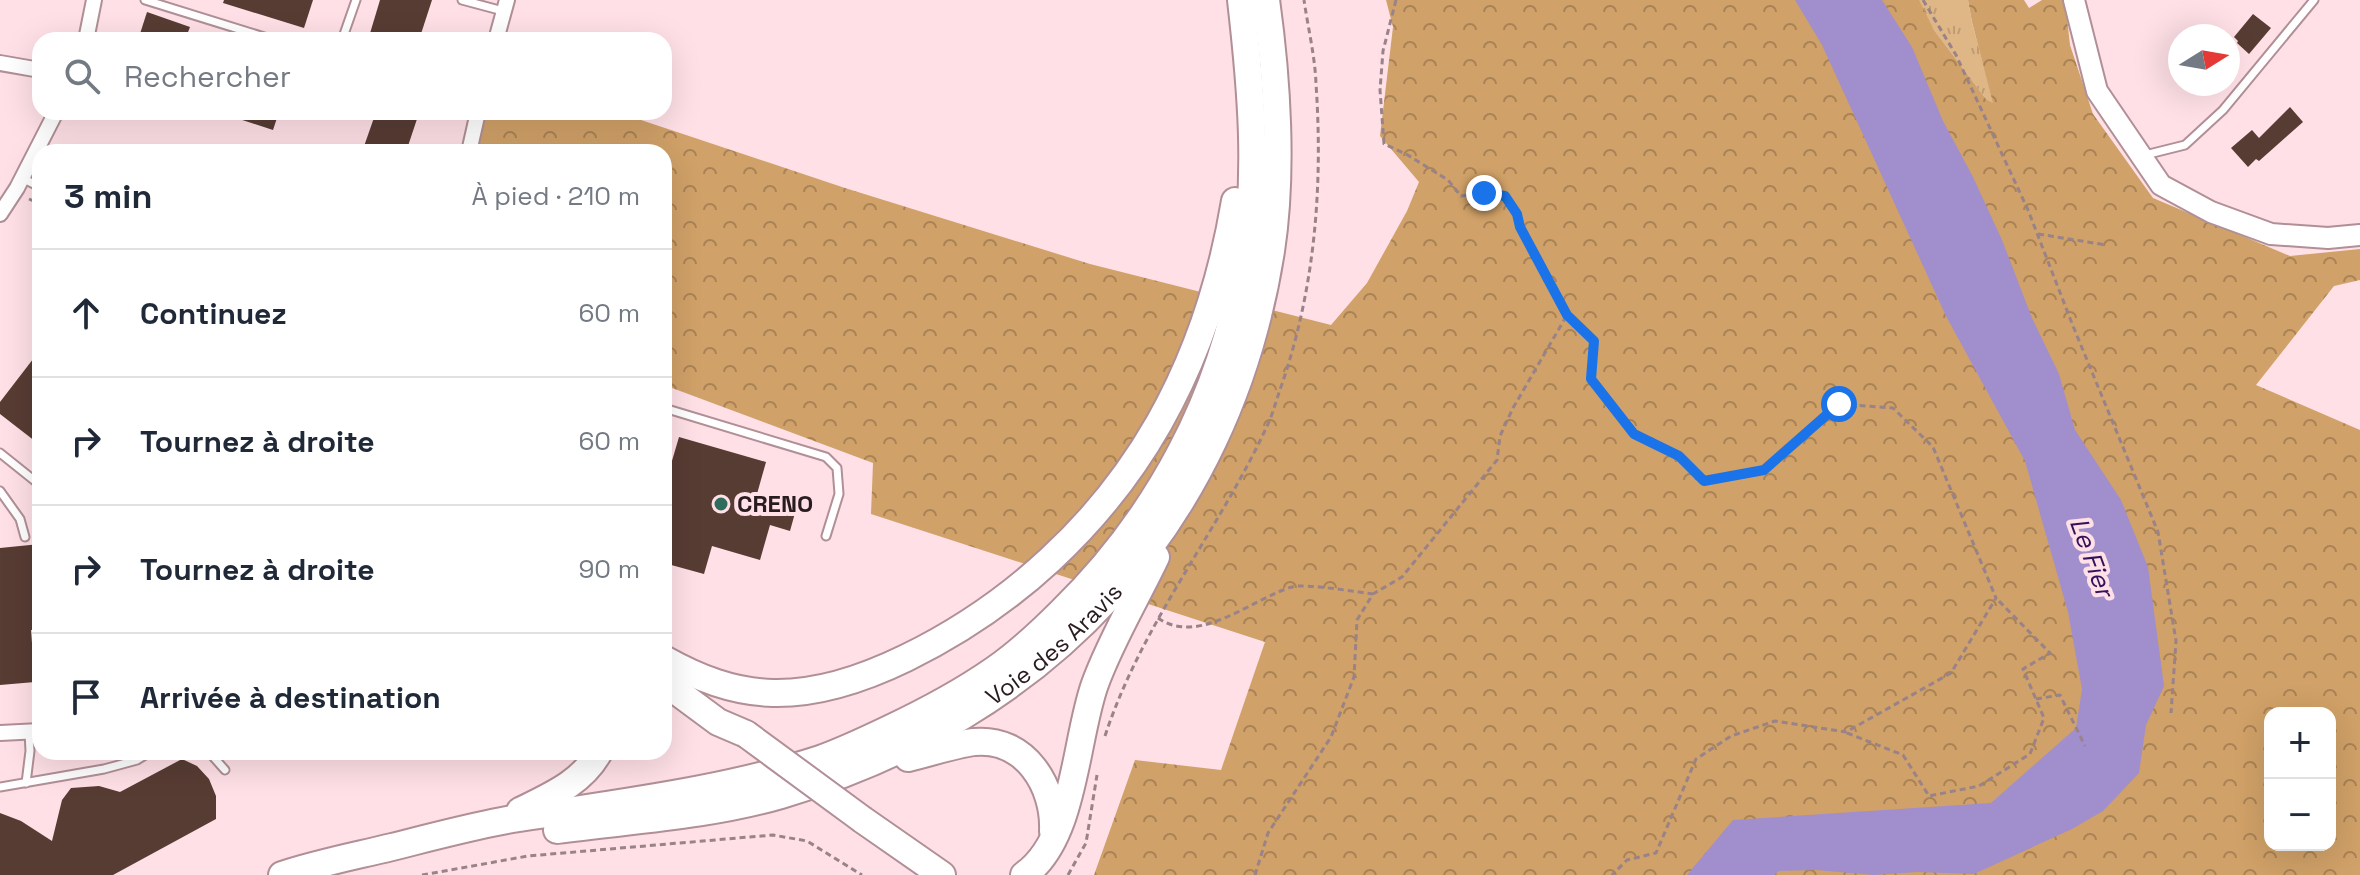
<!DOCTYPE html>
<html lang="fr">
<meta charset="utf-8">
<style>
:root{--surface:#fff;--page:#f6f6f7;--text:#1f2937;--muted:#747a83;--line:#e0e1e3}
body{margin:0;font-family:"Space Grotesk",sans-serif;background:var(--page);color:var(--text)}
.controls{position:absolute;right:24px;bottom:24px;display:grid;overflow:hidden;border-radius:16px;box-shadow:0 8px 32px #0002}
.controls button{width:72px;height:72px;display:grid;place-items:center;padding:0;border:0;border-bottom:2px solid var(--line);background:var(--surface);color:var(--text);font:40px sans-serif}
.compass{position:absolute;left:2168px;top:24px;width:72px;height:72px;border-radius:50%;background:var(--surface);box-shadow:0 8px 32px #0002;rotate:79deg}
.stop{position:absolute;width:24px;height:24px;margin:-18px;border:6px solid #1a73e8;border-radius:50%;background:#fff}
.stop.end{background:#1a73e8;border-color:#fff;box-shadow:0 2px 8px #0008}
.list{margin:0;padding:0;list-style:none}
h2{display:flex;justify-content:space-between;align-items:center;height:104px;margin:0;padding:0 32px;font-size:34px}
h2 small{font-size:26px;font-weight:400;color:var(--muted)}
.list li{display:grid;grid-template-columns:52px 1fr auto;gap:24px;align-items:center;box-sizing:border-box;height:128px;padding:0 32px;border-top:2px solid var(--line)}
.list b{display:block;font-size:30px;white-space:nowrap}
.list em{font-size:26px;font-style:normal;color:var(--muted)}
.icon{flex:none;width:44px;height:44px;fill:none;stroke:currentColor;stroke-width:2;stroke-linecap:round;stroke-linejoin:round}
.map{position:relative;flex:none;width:2360px;height:875px;overflow:hidden}
.search{position:absolute;background:var(--surface);box-shadow:0 8px 32px #0002;left:32px;top:32px;width:640px;height:88px;display:flex;align-items:center;gap:20px;box-sizing:border-box;padding:0 28px;border-radius:24px;color:var(--muted);font-size:30px}
.panel{position:absolute;background:var(--surface);box-shadow:0 8px 32px #0002;left:32px;top:144px;width:640px;height:616px;border-radius:24px}
.map>svg:first-child{display:block}
.grass{fill:url(#grass-tufts)}
.forest{fill:url(#forest-crowns);fill-rule:evenodd}
.water{fill:#a18ecd}
.building{fill:#573c33}
.lines{fill:none;stroke-linecap:round;stroke-linejoin:round}
.lane-casing{stroke:#b18f96;stroke-width:11}
.street-casing{stroke:#b18f96;stroke-width:18}
.secondary-casing{stroke:#b18f96;stroke-width:24}
.highway-casing{stroke:#b18f96;stroke-width:30}
.path{stroke:#998388;stroke-width:3;stroke-dasharray:6 4;stroke-linecap:butt}
.lane{stroke:#fff;stroke-width:7}
.street{stroke:#fff;stroke-width:14}
.secondary{stroke:#fff;stroke-width:20}
.highway{stroke:#fff;stroke-width:26}
.highway-bridge-casing{stroke:#b18f96;stroke-width:30;stroke-linecap:butt}
.highway-bridge{stroke:#fff;stroke-width:26}
.route{stroke:#1a73e8;stroke-width:10}
.poi-dot{fill:#2e6d5b;stroke:#fee0e6;stroke-width:3}
.labels{text-anchor:middle;stroke-width:8;stroke-linejoin:round;paint-order:stroke}
.poi-label{font-size:24px;font-weight:bold;fill:#291c1f;stroke:#fee0e6;text-anchor:start}
.street-label{font-size:24px;fill:#291c1f;stroke:#fee0e6}
.water-label{font-size:26px;font-style:italic;fill:#33125d;stroke:#fee0e6}
</style>
<div class="map">
<svg width="2360" height="875" viewBox="0 0 2360 875">
<defs>
<pattern id="grass-tufts" width="24" height="20" patternUnits="userSpaceOnUse" patternTransform="scale(2)"><rect width="24" height="20" fill="#dfb685"/><path d="M3 7l-1-3M5 7V3M7 7l1-3M15 17l-1-3M17 17v-4M19 17l1-3" fill="none" stroke="#bf9c72"/></pattern>
<pattern id="forest-crowns" width="20" height="18" patternUnits="userSpaceOnUse" patternTransform="scale(2)"><rect width="20" height="18" fill="#d0a168"/><path d="M2 6a3 3 0 1 1 6 0M12 15a3 3 0 1 1 6 0" fill="none" stroke="#a98255"/></pattern>
</defs>
<rect width="100%" height="100%" fill="#fee0e6"/>
<!-- grass -->
<polygon class="grass" points="1917,0 1968,0 1972,23 1994,104 1986,99 1934,30"/>
<!-- forest -->
<path class="forest" d="M1386,0h533l15,30 52,69 7,4 -21,-81 -4,-22h56l5,8 13,-8h23l5,45 23,69 60,84 137,58 70,-7v31l-26,6 -78,99 104,45v445h-1266l41,-115 86,10 44,-128 -394,-128 2,-51 -209,-78v-233h-190l6,-40h137l228,76 245,76 241,61 36,-42 40,-72 12,-29 -39,-46 13,-109zM2270,713h60v132h-60z"/>
<!-- water -->
<polygon class="water" points="1795,0 1882,0 1912,47 1943,121 1973,177 2002,240 2032,318 2059,374 2075,430 2121,500 2148,567 2164,686 2146,725 2139,773 2103,811 2072,829 1974,874 1917,872 1874,875 1816,870 1779,871 1774,875 1687,875 1733,820 1991,803 2076,728 2082,689 2068,612 2025,461 1946,316 1822,45"/>
<!-- building -->
<g class="building">
<polygon points="224,0 313,0 304,28 223,3"/>
<polygon points="380,0 432,0 419,40 368,40"/>
<polygon points="147,12 190,27 185,40 138,40"/>
<polygon points="2253,14 2271,28 2249,54 2237,43 2238,41 2234,37"/>
<polygon points="2290,107 2303,122 2259,161 2256,159 2248,167 2231,148 2252,130 2259,138"/>
<polygon points="227,112 279,112 273,130 227,115"/>
<polygon points="376,112 405,112 418,116 406,152 362,152"/>
<polygon points="40,350 40,445 0,414 0,402"/>
<polygon points="679,437 766,462 757,494 780,500 777,508 795,513 790,531 770,525 760,560 712,546 704,574 664,563 664,488"/>
<polygon points="40,544 40,629 31,630 35,682 0,685 0,548"/>
<polygon points="182,759 197,766 209,779 216,796 216,819 113,875 0,875 0,813 21,821 52,841 62,800 71,788 99,786 120,792"/>
</g>
<g class="lines">
<!-- lane casing -->
<g class="lane-casing">
<g id="lane">
<polyline points="145,0 274,40"/>
<polyline points="462,0 503,11"/>
<polyline points="342,40 356,0"/>
<polyline points="2145,155 2185,145 2223,110 2314,0"/>
<polyline points="22,178 40,187"/>
<polyline points="664,408 826,457 837,468 839,494 826,536"/>
<polyline points="0,453 40,485"/>
<polyline points="0,491 20,519 25,537"/>
<polyline points="209,752 225,770"/>
<polyline points="26,783 30,751 29,732"/>
<polyline points="0,787 104,769 137,760 150,752"/>
</g>
</g>
<!-- street casing -->
<g class="street-casing">
<g id="street">
<polyline points="86,40 94,0"/>
<polyline points="496,40 507,0"/>
<polyline points="0,63 40,70"/>
<polyline points="469,152 478,112"/>
<polyline points="0,214 17,188 56,112"/>
<polyline points="0,733 40,731"/>
</g>
</g>
<!-- secondary casing -->
<g class="secondary-casing">
<polyline id="secondary" points="2074,0 2097,91 2161,185 2211,212 2271,234 2328,238 2360,235"/>
</g>
<!-- highway casing -->
<g class="highway-casing">
<g id="highway">
<path d="M664,659c34,19 69,33 109,34 46,1 92,-15 133,-35 105,-51 195,-133 253,-235 39,-69 63,-144 76,-222"/>
<polyline points="664,682 718,722 746,734"/>
<path d="M908,758c22,-5 44,-13 66,-16 51,-5 81,44 79,89"/>
<path d="M520,811c30,-15 62,-28 79,-59"/>
<polyline points="863,820 942,875"/>
<path id="s1" d="M557,830c75,-10 152,-14 224,-35 264,-78 447,-269 490,-544 12,-78 6,-173 -5,-251"/>
<path d="M282,875c36,-12 73,-19 110,-28 36,-9 73,-19 110,-26 19,-4 39,-6 59,-9 86,-13 176,-26 259,-53 23,-8 46,-19 69,-30 36,-17 72,-36 105,-59 25,-17 47,-38 68,-59 96,-94 160,-215 182,-348 15,-87 7,-176 -3,-263"/>
<path d="M1024,875c51,-35 51,-136 71,-191 16,-44 41,-85 61,-127"/>
</g>
</g>
<!-- path -->
<g class="path">
<polyline points="1396,0 1383,51 1380,90 1384,144 1406,154 1448,180 1461,196 1484,193 1505,196 1517,214 1520,227 1567,315"/>
<polyline points="1923,0 1956,55 2028,210 2073,326 2158,532 2176,641 2171,713"/>
<polyline points="29,199 40,204"/>
<polyline points="2038,234 2106,245"/>
<path d="M1158,618c41,29 95,-20 134,-31 12,-4 65,5 81,7"/>
<polyline points="2036,699 2060,695 2085,746"/>
<polyline points="1847,733 1903,755 1929,796 1979,786 2030,754 2044,718 2023,669 2050,653 1996,598"/>
<path d="M1105,736c37,-113 114,-205 163,-312 6,-13 9,-27 14,-40 33,-97 41,-198 34,-300 -1,-28 -8,-56 -12,-84"/>
<polyline points="422,875 528,856 773,835 807,841 862,875"/>
<polyline points="1068,875 1086,843 1097,775"/>
<polyline points="1255,875 1268,833 1331,737 1354,677 1357,620 1373,594 1402,577 1497,460 1500,436 1513,408 1567,315 1594,341 1591,379 1634,434 1679,456 1704,481 1764,470 1839,404 1893,408 1933,447 1996,598 1951,673 1846,732 1775,721 1731,736 1696,759 1656,853 1627,860 1612,875"/>
</g>
<!-- lane -->
<use href="#lane" class="lane"/>
<!-- street -->
<use href="#street" class="street"/>
<!-- secondary -->
<use href="#secondary" class="secondary"/>
<!-- highway -->
<use href="#highway" class="highway"/>
<!-- highway-bridge casing -->
<g class="highway-bridge-casing">
<polyline id="highway-bridge" points="746,734 863,820"/>
</g>
<!-- highway-bridge -->
<use href="#highway-bridge" class="highway-bridge"/>
</g>
<g class="lines">
<!-- route -->
<polyline class="route" points="1484,193 1505,196 1517,214 1520,227 1567,315 1594,341 1591,379 1634,434 1679,456 1704,481 1764,470 1839,404"/>
</g>
<!-- markers -->
<circle class="poi-dot" cx="721" cy="504" r="8"/>
<g class="labels">
<!-- poi labels -->
<g class="poi-label">
<text x="737" y="512">CRENO</text>
</g>
<!-- street labels -->
<g class="street-label">
<text dy="8" stroke="none"><textPath href="#s1" startOffset="542">Voie des Aravis</textPath></text>
</g>
<!-- water labels -->
<g class="water-label">
<text transform="translate(2092 557) rotate(70)" y="9">Le Fier</text>
</g>
</g>
</svg>
<div class="controls">
<button>+</button>
<button>−</button>
</div>
<svg class="compass" viewBox="-18 -18 36 36"><path d="M0-13l5 13h-10z" fill="#e53935"/><path d="M0 13l5-13h-10z" fill="#747a83"/></svg>
<div class="stop" style="left:1839px;top:404px"></div>
<div class="stop end" style="left:1484px;top:193px"></div>
<div class="search"><svg class="icon" aria-label="search" viewBox="0 0 24 24"><circle cx="10" cy="10" r="6"/><path d="M15 15l6 6"/></svg>Rechercher</div>
<section class="panel">
<h2>3 min<small>À pied · 210 m</small></h2>
<ul class="list">
<li><svg class="icon" aria-label="ahead" viewBox="0 0 24 24"><path d="M12 20V5M6 11l6-6 6 6"/></svg><div><b>Continuez</b></div><em>60 m</em></li>
<li><svg class="icon" aria-label="right" viewBox="0 0 24 24"><path d="M7 20v-9h11M14 6l5 5-5 5"/></svg><div><b>Tournez à droite</b></div><em>60 m</em></li>
<li><svg class="icon" aria-label="right" viewBox="0 0 24 24"><path d="M7 20v-9h11M14 6l5 5-5 5"/></svg><div><b>Tournez à droite</b></div><em>90 m</em></li>
<li><svg class="icon" aria-label="arrive" viewBox="0 0 24 24"><path d="M6 21V4h12l-3 4 3 4H6"/></svg><div><b>Arrivée à destination</b></div></li>
</ul>
</section>
</div>
